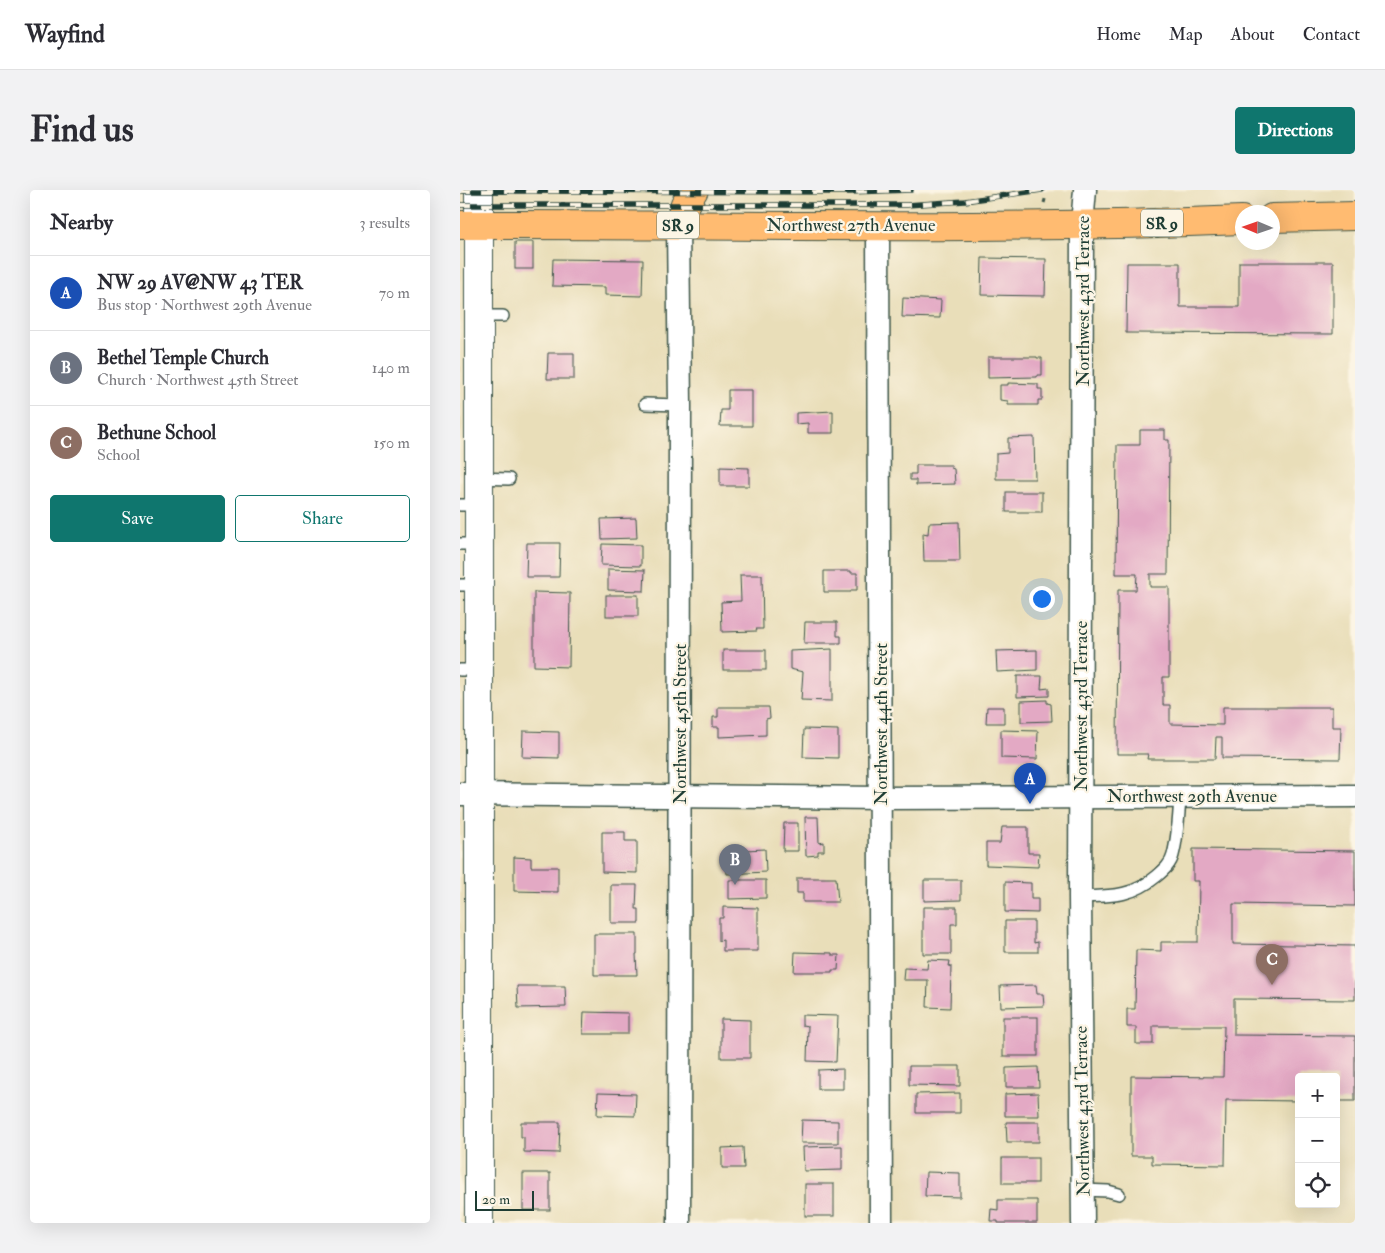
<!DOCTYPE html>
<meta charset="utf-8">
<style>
:root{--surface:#fff;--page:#f2f2f3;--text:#2b2b33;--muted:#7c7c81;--line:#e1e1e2;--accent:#0f766e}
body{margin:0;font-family:"IM FELL Double Pica",serif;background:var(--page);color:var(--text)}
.controls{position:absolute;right:15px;bottom:15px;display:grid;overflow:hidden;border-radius:5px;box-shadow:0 5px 20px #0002}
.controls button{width:45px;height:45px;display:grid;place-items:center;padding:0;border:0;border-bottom:1px solid var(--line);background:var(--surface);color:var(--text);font:25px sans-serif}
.compass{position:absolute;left:775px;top:15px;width:45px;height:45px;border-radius:50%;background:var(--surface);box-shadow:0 5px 20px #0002;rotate:272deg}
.scale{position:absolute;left:15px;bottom:12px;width:59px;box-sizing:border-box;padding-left:5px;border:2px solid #1f3d34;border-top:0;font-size:14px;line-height:18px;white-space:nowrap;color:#1f3d34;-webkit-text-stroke:4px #fcf5e5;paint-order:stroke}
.you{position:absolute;left:581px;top:408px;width:18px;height:18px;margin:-12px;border:4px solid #fff;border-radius:50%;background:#1a73e8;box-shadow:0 0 0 8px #1a73e833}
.badge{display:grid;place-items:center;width:32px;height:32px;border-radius:50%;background:var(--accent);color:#fff;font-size:16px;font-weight:700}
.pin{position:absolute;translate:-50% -41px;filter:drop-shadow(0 1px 2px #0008)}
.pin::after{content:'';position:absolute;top:26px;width:18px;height:15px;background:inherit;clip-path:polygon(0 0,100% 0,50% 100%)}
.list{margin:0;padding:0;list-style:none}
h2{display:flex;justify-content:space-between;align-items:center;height:65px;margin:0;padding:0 20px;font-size:21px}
h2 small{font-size:16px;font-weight:400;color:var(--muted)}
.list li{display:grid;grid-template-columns:32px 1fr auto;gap:15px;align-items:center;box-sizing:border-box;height:75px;padding:0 20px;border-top:1px solid var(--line)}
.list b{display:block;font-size:19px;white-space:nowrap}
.list p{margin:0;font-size:16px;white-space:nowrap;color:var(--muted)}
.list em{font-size:16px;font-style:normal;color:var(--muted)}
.actions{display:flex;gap:10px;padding:15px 20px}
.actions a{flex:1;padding:11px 0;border:1px solid var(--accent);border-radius:5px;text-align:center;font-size:18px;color:var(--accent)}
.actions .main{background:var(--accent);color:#fff}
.icon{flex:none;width:28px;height:28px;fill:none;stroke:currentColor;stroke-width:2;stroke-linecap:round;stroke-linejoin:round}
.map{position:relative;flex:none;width:895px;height:1033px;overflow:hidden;border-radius:5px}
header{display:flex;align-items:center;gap:30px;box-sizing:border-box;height:70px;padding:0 25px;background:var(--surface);border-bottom:1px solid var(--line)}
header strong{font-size:24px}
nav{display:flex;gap:28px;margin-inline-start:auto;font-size:18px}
.intro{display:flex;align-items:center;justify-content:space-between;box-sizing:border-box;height:120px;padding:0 30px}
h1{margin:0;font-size:35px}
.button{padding:12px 22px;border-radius:5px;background:var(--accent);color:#fff;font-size:18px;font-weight:700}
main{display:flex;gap:30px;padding:0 30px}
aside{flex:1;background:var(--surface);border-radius:5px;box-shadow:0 5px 20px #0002}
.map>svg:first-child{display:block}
.building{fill:#e3a9c4}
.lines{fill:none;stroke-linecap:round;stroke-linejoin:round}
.service-casing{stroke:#3d5548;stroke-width:14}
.minor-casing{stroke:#3d5548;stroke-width:25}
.tertiary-casing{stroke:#3d5548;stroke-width:30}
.primary-casing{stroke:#3d5548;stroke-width:30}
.path{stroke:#3d5548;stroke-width:3;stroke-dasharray:4 4;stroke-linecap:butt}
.service{stroke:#fff;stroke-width:11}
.minor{stroke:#fff;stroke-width:22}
.tertiary{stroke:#fff;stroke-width:28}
.primary{stroke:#ffbb71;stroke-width:28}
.rail-casing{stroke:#1f3d34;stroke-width:5.5}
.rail{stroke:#fcf5e5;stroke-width:4;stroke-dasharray:11;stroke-linecap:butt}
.labels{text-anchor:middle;stroke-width:4.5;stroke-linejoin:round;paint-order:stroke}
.shield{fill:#fcf5e5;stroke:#617469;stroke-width:1}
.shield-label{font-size:16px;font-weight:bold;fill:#1f3d34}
.street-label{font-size:18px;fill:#1f3d34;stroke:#fcf5e5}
</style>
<header>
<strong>Wayfind</strong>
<nav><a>Home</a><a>Map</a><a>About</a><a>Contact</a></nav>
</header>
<div class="intro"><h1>Find us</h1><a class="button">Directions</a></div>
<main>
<aside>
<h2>Nearby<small>3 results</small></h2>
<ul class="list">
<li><span class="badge" style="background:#1a4fb4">A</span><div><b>NW 29 AV@NW 43 TER</b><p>Bus stop · Northwest 29th Avenue</p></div><em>70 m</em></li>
<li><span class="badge" style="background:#6b7280">B</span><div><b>Bethel Temple Church</b><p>Church · Northwest 45th Street</p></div><em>140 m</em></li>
<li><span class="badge" style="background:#8d6e63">C</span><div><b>Bethune School</b><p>School</p></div><em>150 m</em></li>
</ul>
<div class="actions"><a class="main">Save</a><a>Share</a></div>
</aside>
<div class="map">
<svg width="895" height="1033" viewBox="0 0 895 1033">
<rect width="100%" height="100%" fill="#fcf5e5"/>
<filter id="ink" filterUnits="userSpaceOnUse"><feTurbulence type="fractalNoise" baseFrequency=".02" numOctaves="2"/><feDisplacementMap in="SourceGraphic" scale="10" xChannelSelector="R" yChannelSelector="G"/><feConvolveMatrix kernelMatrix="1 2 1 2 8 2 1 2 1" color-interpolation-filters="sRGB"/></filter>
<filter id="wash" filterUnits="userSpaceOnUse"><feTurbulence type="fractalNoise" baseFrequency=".0096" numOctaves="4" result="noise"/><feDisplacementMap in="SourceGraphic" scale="20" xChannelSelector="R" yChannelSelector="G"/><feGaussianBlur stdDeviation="1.12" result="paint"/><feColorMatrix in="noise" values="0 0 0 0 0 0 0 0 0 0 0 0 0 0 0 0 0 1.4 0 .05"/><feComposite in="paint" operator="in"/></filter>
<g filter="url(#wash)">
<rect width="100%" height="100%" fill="#e9deb9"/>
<g id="blocks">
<!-- building -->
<g class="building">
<rect x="55" y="52" width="18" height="27"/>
<polygon points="522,68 586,69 585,106 521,105"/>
<polygon points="93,69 183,70 182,106 145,105 145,97 92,96"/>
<polygon points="779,72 873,72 873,144 666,143 667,73 720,73 720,117 779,117"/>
<polygon points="443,108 481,110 480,128 442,127"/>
<polygon points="88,163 114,163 114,189 87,189"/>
<polygon points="528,167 577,167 577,168 582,168 582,185 577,185 577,187 528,188"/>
<polygon points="548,193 578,194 578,199 582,199 582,210 578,210 578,215 548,215 548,211 540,210 540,195 548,195"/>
<polygon points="268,200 292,200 292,236 260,236 261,220 268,220"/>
<polygon points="373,221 373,243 348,243 348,233 336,234 336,223"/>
<polygon points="680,240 705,240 705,250 709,250 708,384 690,384 690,397 709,397 709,487 703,487 703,515 710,515 710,534 763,535 763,517 872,517 872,537 881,537 880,569 762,568 762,547 756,547 755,569 687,569 688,564 657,564 658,400 676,400 677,384 656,384 657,255 680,255"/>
<polygon points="574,247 575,289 536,289 536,264 548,263 548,248"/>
<polygon points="456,275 491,275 491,278 494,279 495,294 456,295 456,290 450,290 450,284 456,284"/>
<polygon points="260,277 289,278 289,296 260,296"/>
<rect x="546" y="302" width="36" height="20"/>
<polygon points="176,328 177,348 142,349 141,329"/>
<polygon points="499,332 500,371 464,371 463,343 468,344 469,333"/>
<polygon points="67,353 100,353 99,387 66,387"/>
<polygon points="142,354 181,355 181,376 141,375"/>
<polygon points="148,379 185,380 184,401 148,400"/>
<polygon points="364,381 391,381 391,383 397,383 397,400 391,400 391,402 364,402"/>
<polygon points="280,385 302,385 303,439 296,439 297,441 262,442 261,412 281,411"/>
<polygon points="74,402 110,403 109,477 74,476"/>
<rect x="146" y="405" width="32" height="21"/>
<polygon points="345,432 377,432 377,446 381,446 381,453 344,453"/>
<polygon points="372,459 372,511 341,510 343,482 330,479 330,461"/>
<rect x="263" y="460" width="43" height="20"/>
<polygon points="577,460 577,480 537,482 536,461"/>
<polygon points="557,486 582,486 581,499 589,498 589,506 557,507"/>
<polygon points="587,510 587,513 591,514 592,531 561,532 561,511"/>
<polygon points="258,517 309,517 310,528 306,529 306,545 259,547 259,537 253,537 253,527 258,527"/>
<polygon points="527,517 544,517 544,533 526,533"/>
<polygon points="344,539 378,540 378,568 343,567"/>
<polygon points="541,540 578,541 577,569 541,568"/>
<polygon points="63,541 99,542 99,568 62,567"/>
<polygon points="345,627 358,627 359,653 364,652 364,661 358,661 358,665 346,666"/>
<polygon points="324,633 338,633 338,661 323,661"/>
<polygon points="542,637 568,637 568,663 579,663 578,677 526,675 526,653 540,653"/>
<polygon points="142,642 165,642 165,651 177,651 177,683 142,682"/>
<polygon points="305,659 306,682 267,684 265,661"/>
<polygon points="733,659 895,661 895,716 773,714 773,754 895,756 895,810 774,809 774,845 895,846 895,911 876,911 876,887 839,887 839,911 766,910 765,975 692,974 692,966 671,966 671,886 763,887 764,836 693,836 693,854 676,854 676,837 667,837 667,819 675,819 676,760 701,761 701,752 738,752 739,691 733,691"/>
<polygon points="54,667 71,668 71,677 98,677 98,702 54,701"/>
<polygon points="337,688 376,688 378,712 343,712 343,703 337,703"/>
<polygon points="269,690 306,690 306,708 269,709"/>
<polygon points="464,690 501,690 501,710 464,711"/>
<polygon points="545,692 571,693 571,709 578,709 578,723 545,722"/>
<polygon points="151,695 177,695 176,719 179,719 179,733 151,733"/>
<polygon points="263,717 298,718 298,761 263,761 263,750 259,751 259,728 263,728"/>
<polygon points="463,717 497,717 497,734 491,734 491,764 463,764"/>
<polygon points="545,731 574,731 574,753 578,752 578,762 545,762"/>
<polygon points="134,744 177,744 177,764 176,764 177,785 134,785"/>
<polygon points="335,762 372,763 372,765 379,765 378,780 372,780 372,782 334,782"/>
<polygon points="468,770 490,771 489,776 491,776 490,818 467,817 468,790 443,790 444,778 467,779"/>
<polygon points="576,795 577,804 583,804 584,816 541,817 540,796"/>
<polygon points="57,796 105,796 106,817 58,818"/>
<polygon points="124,822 168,823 168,844 123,844"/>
<polygon points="342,825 378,826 376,872 347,871 348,836 342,835"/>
<rect x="543" y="827" width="35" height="39"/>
<polygon points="261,829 290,830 290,868 261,868"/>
<polygon points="449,876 500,876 500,896 449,895"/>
<polygon points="578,877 579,897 546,897 546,878"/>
<polygon points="383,879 383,899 358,899 358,880"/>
<polygon points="138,903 176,904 175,926 137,925"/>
<polygon points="500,903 500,923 456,923 456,904"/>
<polygon points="578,903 579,926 545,926 545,904"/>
<polygon points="342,930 378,931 378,953 341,953"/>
<polygon points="61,932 100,932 99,963 64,962 64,947 61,947"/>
<polygon points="546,932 579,932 579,952 547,952"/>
<polygon points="382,956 382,980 344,981 343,957"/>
<polygon points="283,957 284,978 262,978 262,958"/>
<rect x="542" y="968" width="36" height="25"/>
<polygon points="466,982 500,983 500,1007 465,1006"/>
<rect x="63" y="983" width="27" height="37"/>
<rect x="345" y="994" width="29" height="32"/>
<polygon points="538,1010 577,1010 577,1033 538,1033 538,1031 530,1031 531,1019 538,1020"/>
</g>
</g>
</g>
<g filter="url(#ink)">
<use href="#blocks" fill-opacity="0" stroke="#3d5548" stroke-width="1"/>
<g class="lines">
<!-- service casing -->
<g class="service-casing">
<g id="service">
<polyline points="18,126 43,126"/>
<polyline points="185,214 220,215"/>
<polyline points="18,288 49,289"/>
<polyline points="0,315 18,315"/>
<polyline points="0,354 18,354"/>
<polyline points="0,395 18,395"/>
<polyline points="0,480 19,480"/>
<path d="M620,707c32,-1 52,0 77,-21 7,-6 14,-12 16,-21 5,-19 6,-40 7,-59"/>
<polyline points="623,1000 648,1001 659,1004"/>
</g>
</g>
<!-- minor casing -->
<g class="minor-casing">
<g id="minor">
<polyline points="218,35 220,215 219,1033"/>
<polyline points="418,35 421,1033"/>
<polyline points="0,604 421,608 895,606"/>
<polyline points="623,1033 620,707 622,34 625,0"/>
</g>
</g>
<!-- tertiary casing -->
<g class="tertiary-casing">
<polyline id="tertiary" points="19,0 19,1033"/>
</g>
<!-- primary casing -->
<g class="primary-casing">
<g id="primary">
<polyline points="812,28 895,26"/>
<path d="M0,35c261,-1 522,6 782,-5"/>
<polyline points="218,35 225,14 234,0"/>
</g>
</g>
<!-- path -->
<polyline class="path" points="584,13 586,6"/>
<!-- service -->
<use href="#service" class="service"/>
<!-- minor -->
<use href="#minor" class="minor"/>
<!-- tertiary -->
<use href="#tertiary" class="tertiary"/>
<!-- primary -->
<use href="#primary" class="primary"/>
<!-- rail casing -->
<g class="rail-casing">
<g id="rail">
<polyline points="0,1 390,2 451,0"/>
<polyline points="0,15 447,15 505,11 582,0"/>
</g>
</g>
<!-- rail -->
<use href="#rail" class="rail"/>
</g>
</g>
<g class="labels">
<!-- shield labels -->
<g class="shield">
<rect x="681" y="19.5" width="42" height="27" rx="4"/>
<rect x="197" y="21.5" width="42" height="27" rx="4"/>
</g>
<g class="shield-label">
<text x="702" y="39">SR 9</text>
<text x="218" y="41">SR 9</text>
</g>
<!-- street labels -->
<g class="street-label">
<text x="391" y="41">Northwest 27th Avenue</text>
<text transform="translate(623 111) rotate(-90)" y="6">Northwest 43rd Terrace</text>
<text transform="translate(621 516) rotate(-90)" y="6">Northwest 43rd Terrace</text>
<text transform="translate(220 534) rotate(-90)" y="6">Northwest 45th Street</text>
<text transform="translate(421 534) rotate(-90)" y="6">Northwest 44th Street</text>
<text x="732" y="612">Northwest 29th Avenue</text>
<text transform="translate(622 921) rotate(-91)" y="6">Northwest 43rd Terrace</text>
</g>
</g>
</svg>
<div class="controls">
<button>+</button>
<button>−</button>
<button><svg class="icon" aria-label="locate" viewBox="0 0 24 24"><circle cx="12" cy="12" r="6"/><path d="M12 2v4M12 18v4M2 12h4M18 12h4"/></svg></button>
</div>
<svg class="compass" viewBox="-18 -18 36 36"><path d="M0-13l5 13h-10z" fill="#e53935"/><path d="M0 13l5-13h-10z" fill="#7c7c81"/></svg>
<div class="scale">20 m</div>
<div class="you"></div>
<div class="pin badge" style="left:570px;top:614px;background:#1a4fb4">A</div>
<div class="pin badge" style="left:275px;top:695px;background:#6b7280">B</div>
<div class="pin badge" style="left:812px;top:795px;background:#8d6e63">C</div>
</div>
</main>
